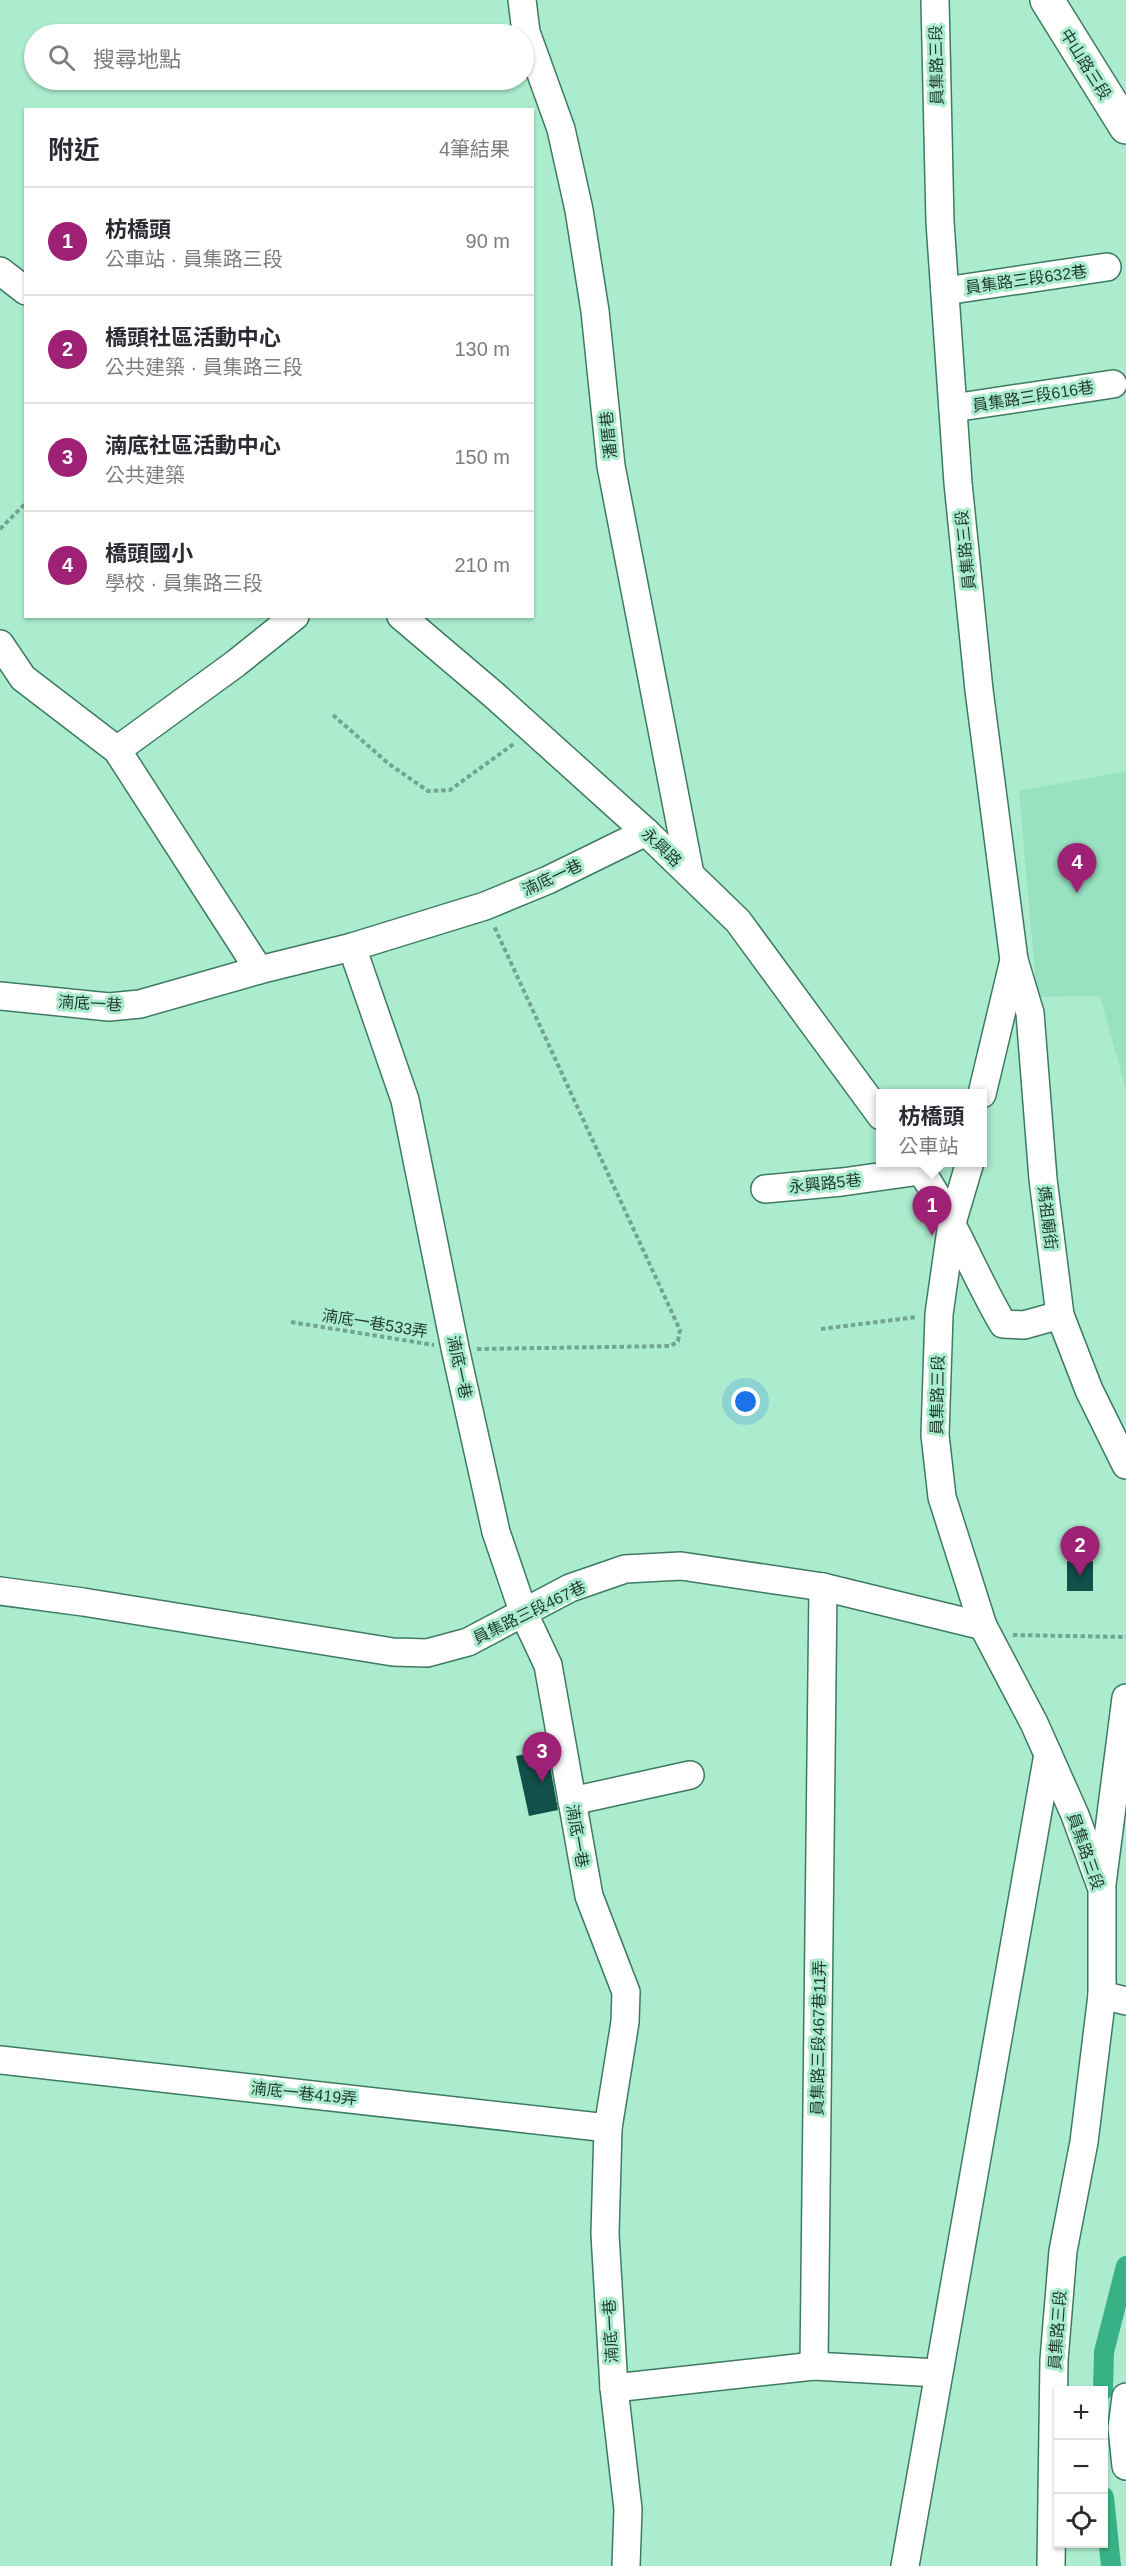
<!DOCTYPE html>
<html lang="zh-TW">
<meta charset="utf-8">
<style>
:root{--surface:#fff;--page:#f7f7f7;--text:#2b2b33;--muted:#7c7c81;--line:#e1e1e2;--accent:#9e2175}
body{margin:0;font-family:Helvetica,"Noto Sans TC",sans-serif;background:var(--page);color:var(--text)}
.controls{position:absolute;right:18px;bottom:18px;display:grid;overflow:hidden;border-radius:0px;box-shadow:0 2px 4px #0004}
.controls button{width:54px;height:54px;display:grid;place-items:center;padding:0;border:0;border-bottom:2px solid var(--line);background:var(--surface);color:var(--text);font:30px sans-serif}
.you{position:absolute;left:746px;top:1402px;width:21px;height:21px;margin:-15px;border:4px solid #fff;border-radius:50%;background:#1a73e8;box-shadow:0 0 0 9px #1a73e833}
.badge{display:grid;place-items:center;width:39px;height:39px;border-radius:50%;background:var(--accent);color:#fff;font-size:20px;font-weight:700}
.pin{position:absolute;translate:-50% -50px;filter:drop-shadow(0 2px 3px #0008)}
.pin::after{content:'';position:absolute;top:32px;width:21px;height:18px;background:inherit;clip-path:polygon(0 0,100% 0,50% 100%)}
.popup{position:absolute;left:876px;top:1089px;width:111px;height:78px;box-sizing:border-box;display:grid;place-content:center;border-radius:0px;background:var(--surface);filter:drop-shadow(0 2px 4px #0005);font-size:20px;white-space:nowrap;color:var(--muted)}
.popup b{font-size:22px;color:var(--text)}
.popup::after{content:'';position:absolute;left:50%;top:100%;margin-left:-12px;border:12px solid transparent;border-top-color:var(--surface)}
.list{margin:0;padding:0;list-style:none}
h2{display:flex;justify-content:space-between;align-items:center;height:78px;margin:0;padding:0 24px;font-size:26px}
h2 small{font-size:20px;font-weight:400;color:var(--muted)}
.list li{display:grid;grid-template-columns:39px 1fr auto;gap:18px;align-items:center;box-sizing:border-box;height:108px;padding:0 24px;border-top:2px solid var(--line)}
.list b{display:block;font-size:22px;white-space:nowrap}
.list p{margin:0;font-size:20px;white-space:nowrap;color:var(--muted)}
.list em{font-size:20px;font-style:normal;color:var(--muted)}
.icon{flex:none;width:33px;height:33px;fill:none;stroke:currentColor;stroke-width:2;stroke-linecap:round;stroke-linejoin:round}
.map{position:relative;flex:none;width:1126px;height:2566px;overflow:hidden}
.search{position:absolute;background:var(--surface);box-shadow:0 2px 4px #0004;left:24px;top:24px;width:510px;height:66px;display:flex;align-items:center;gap:15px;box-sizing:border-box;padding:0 21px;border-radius:33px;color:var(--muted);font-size:22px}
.panel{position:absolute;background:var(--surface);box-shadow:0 2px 4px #0004;left:24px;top:108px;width:510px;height:510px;border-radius:0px}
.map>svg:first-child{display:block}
.built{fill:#99e2c1}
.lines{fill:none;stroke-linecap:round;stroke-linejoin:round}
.canal{stroke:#37b185;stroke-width:20}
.building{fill:#11514a}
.minor-casing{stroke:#3d7b61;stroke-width:30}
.major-casing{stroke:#3d7b61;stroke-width:36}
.path{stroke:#73a48e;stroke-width:4;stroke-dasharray:4.5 3;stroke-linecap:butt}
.minor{stroke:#fff;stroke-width:27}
.major{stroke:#fff;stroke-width:33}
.labels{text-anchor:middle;stroke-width:6;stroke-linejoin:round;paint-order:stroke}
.street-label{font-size:16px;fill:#1f392e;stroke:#abecce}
</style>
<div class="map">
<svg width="1126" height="2566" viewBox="0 0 1126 2566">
<rect width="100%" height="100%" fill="#abecce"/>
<!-- built -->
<polygon class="built" points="1126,771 1126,1090 1100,996 1037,997 1019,791"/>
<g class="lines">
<!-- canal -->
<g class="canal">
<polyline points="1103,2390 1104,2352 1126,2266"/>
<polyline points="1104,2497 1111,2566"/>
</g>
</g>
<!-- building -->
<g class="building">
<rect x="1067" y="1561" width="26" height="30"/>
<polygon points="547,1749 558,1810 529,1816 516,1756"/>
</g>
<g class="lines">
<!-- minor casing -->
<g class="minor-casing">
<g id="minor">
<polyline points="522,0 526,32 561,129 579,210 595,311 611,466 690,874"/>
<polyline points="935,0 940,222 958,483 979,690 1014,960 982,1094"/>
<polyline points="0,271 26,291"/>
<polyline points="945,291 1107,267"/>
<polyline points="953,408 1113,384"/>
<polyline points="401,616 494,695 646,832 738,921 881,1116"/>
<polyline points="0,644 23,678 117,750 235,664 295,616"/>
<polyline points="117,750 259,970"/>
<polyline points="352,947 405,1100 455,1348 496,1532 524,1614 548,1665 589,1896 626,1992 625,2022 608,2128 605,2234 614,2388 628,2509 626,2566"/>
<polyline points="1014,960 1030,1013 1043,1179 1060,1315 1089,1390 1126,1465"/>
<polyline points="0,996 109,1007 140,1004 259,970 352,947 485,906 548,880 646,832"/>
<path d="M915,1162c36,51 57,109 88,162l21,1 36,-10"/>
<polyline points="970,1162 952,1223 939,1314 935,1435 942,1497 983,1626 1034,1723 1075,1815 1102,1889 1102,1995 1084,2142 1063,2251 1054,2360 1051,2566"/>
<polyline points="765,1189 842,1182 920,1171"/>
<polyline points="823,1587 814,2366 937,2373"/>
<polyline points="0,1591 83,1602 393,1652 427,1653 468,1642 570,1588 625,1569 681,1566 823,1587 983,1626"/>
<polyline points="572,1801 690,1775"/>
<polyline points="1102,1884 1126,1698"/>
<polyline points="1102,1995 1126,2001"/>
<polyline points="0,2060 608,2128"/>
<polyline points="614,2388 814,2366"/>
<polyline points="1126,2397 1122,2428 1126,2466"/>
<polyline points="905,2566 1048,1754"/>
</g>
</g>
<!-- major casing -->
<g class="major-casing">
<polyline id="major" points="1047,0 1126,127"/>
</g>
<!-- path -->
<g class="path">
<polyline points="0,529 26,503"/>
<polyline points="333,715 389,764 428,791 450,790 515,743"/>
<polyline points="291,1322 434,1345"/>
<polyline points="821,1329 917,1317"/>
<polyline points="477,1349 671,1346 678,1341 680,1330 494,926"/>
<polyline points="1013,1635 1126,1637"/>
</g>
<!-- minor -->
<use href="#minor" class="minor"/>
<!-- major -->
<use href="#major" class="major"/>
</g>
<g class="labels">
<!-- street labels -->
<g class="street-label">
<text transform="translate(1086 64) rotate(58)" y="6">中山路三段</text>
<text transform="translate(936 65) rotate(-91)" y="6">員集路三段</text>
<text transform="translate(1026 279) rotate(-8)" y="6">員集路三段632巷</text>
<text transform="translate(1033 396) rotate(-9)" y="6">員集路三段616巷</text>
<text transform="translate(608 435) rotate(-96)" y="6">潘厝巷</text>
<text transform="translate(965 550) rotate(-96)" y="6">員集路三段</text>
<text transform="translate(662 847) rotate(44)" y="6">永興路</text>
<text transform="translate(552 877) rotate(-25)" y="6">湳底一巷</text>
<text transform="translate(90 1003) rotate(3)" y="6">湳底一巷</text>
<text transform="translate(825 1183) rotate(-6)" y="6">永興路5巷</text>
<text transform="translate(1048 1218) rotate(83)" y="6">媽祖廟街</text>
<text transform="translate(375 1323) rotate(9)" y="6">湳底一巷533弄</text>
<text transform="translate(460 1367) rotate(78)" y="6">湳底一巷</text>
<text transform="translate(937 1395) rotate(-89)" y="6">員集路三段</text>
<text transform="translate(529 1612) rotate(-26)" y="6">員集路三段467巷</text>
<text transform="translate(578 1836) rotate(80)" y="6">湳底一巷</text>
<text transform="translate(1086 1851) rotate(71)" y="6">員集路三段</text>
<text transform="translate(818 2038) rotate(-89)" y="6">員集路三段467巷11弄</text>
<text transform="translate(304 2093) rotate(6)" y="6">湳底一巷419弄</text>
<text transform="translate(1057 2330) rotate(-86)" y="6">員集路三段</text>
<text transform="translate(610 2331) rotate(-93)" y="6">湳底一巷</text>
</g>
</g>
</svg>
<div class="controls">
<button>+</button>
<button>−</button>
<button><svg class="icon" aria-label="locate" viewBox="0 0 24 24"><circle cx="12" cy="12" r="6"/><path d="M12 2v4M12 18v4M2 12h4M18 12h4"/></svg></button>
</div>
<div class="you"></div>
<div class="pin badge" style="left:932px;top:1236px">1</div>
<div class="popup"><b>枋橋頭</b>公車站</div>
<div class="pin badge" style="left:1080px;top:1576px">2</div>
<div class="pin badge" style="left:542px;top:1782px">3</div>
<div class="pin badge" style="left:1077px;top:893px">4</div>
<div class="search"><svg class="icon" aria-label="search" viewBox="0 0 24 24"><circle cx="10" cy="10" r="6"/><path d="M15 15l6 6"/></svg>搜尋地點</div>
<section class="panel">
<h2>附近<small>4筆結果</small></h2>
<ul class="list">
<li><span class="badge">1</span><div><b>枋橋頭</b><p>公車站 · 員集路三段</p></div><em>90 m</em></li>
<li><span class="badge">2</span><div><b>橋頭社區活動中心</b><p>公共建築 · 員集路三段</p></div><em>130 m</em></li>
<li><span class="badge">3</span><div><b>湳底社區活動中心</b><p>公共建築</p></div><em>150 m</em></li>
<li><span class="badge">4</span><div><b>橋頭國小</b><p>學校 · 員集路三段</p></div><em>210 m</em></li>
</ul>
</section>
</div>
